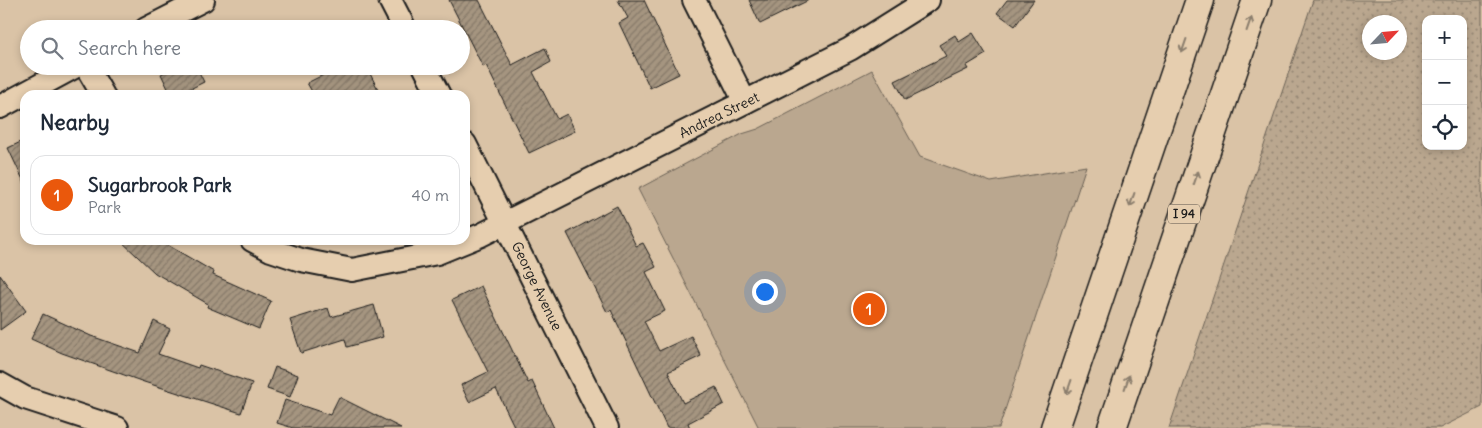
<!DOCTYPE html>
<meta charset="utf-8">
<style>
:root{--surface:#fff;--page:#f2f2f3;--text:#1f2937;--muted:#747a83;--line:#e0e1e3;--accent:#ea580c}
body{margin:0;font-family:Delius,sans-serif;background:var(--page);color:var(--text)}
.controls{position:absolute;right:15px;top:15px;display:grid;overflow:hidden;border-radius:10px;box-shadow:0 2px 8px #0003}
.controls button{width:45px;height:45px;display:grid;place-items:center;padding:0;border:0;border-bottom:1px solid var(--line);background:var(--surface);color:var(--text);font:25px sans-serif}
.compass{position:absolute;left:1362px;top:15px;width:45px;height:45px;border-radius:50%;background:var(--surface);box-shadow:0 2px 8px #0003;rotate:64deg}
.you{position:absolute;left:764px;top:291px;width:18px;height:18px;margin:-12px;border:4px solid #fff;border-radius:50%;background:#1a73e8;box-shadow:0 0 0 8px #1a73e833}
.badge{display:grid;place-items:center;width:32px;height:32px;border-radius:50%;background:var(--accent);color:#fff;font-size:16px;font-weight:700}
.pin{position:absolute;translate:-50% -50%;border:2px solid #fff;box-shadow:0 1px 5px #0006}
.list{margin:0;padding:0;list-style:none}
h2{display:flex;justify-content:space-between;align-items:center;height:65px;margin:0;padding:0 20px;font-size:21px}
h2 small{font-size:16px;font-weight:400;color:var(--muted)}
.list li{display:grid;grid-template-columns:32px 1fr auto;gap:15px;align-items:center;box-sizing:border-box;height:80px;margin:0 10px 10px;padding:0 10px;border:1px solid var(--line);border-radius:15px}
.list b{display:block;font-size:19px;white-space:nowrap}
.list p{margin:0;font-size:16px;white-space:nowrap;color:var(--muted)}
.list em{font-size:16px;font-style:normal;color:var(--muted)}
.icon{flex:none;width:28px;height:28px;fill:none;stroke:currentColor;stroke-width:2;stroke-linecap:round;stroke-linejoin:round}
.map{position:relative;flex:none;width:1482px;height:428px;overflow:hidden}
.search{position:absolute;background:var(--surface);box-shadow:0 2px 8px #0003;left:20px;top:20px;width:450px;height:55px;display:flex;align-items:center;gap:12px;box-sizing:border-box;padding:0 18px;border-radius:28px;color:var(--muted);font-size:19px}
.panel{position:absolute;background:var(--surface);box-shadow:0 2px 8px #0003;left:20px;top:90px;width:450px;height:155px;border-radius:15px}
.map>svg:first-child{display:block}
.grass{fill:url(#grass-dots);stroke:#6b6256;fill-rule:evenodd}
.green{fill:#baa78f;stroke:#6b6256}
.building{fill:url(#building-hatch);stroke:#1c1c1c}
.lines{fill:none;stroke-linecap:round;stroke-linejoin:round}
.minor-casing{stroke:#1c1c1c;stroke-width:26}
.highway-casing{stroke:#1c1c1c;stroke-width:31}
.minor{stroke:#e6ceaf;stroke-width:22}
.highway{stroke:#e6ceaf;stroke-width:28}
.oneway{stroke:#8b7e6d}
.labels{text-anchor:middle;stroke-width:4;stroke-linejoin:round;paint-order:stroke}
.shield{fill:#e6ceaf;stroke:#595148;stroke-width:1}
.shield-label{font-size:12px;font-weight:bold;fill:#1c1c1c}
.street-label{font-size:14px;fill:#1c1c1c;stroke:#e6ceaf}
</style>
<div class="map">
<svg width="1482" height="428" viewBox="0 0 1482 428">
<defs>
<pattern id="grass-dots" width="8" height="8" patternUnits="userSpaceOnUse" patternTransform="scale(1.25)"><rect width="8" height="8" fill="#baa78f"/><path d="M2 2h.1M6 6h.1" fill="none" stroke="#968774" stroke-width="1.8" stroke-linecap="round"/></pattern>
<pattern id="building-hatch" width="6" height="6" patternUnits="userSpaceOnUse" patternTransform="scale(1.25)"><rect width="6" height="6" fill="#a59580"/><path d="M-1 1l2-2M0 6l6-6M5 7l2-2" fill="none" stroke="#867968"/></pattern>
</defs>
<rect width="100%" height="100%" fill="#dac3a6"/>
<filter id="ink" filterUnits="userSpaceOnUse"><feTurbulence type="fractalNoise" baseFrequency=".02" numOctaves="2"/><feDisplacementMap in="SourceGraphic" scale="10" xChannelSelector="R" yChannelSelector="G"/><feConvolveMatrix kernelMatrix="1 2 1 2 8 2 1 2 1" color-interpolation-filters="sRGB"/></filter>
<g filter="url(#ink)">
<!-- grass -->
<path class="grass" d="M1313,0h169v407l-42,21h-271zM1426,19h37v127h-37zM1370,22h30v30h-30z"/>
<!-- green -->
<polygon class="green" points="872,70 920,157 991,182 1086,166 999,428 759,428 638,189 742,134 758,129"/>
<!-- building -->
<g class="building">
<polygon points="449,0 479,0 512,65 545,48 551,62 533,72 557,119 567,114 575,131 529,153 486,65 483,67"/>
<polygon points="618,0 644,0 679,74 650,88 619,23 628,18"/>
<polygon points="749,0 809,0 760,24"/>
<polygon points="1007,0 1034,0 1015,26 997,13"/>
<polygon points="973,33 986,54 966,66 968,69 905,100 895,81 946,56 939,45 955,35 959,42"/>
<polygon points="177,66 196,66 204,82 178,95 171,95 161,74"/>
<polygon points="319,66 366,66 381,95 314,95 307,83 323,75"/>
<polygon points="25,140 25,184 8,148"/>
<polygon points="617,206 636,246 643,243 656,267 646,272 665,311 644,321 659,351 691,336 701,356 668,372 683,403 716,387 724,404 688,423 690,428 667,428 611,310 607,312 567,233"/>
<polygon points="120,240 159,240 214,272 213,275 271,301 259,329 207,307 208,304 155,273"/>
<polygon points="0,275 26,311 0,330"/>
<polygon points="481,286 528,383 532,381 554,428 515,428 496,389 469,402 461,385 488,372 452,300"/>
<polygon points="374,305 383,337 347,347 345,339 301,353 290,320 328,308 331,317"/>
<polygon points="43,314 91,336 140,353 154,321 170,329 158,354 198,368 199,365 252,383 241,413 144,382 62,353 31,339"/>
<polygon points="275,367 298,375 290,397 267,389"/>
<polygon points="339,397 401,428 293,428 277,423 285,400 330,415"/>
</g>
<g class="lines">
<!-- minor casing -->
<g class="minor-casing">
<g id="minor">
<polyline points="390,0 405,29"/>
<polyline points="694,0 745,102"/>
<polyline points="146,29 203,0"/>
<polyline points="86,66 103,95"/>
<polyline points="424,66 439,95"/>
<polyline points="0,107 76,66"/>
<polyline points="465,144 607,428"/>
<polyline points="252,240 271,250 301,260 352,270 437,253 481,235 850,49 928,0"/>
<polyline points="0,384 25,398 117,428"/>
</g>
</g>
<!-- highway casing -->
<g class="highway-casing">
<g id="highway">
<polyline points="1055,428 1200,0"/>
<polyline points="1112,428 1257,0"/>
</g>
</g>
<!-- minor -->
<use href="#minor" class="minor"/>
<!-- highway -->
<use href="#highway" class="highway"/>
</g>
<!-- one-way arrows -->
<defs><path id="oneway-shaft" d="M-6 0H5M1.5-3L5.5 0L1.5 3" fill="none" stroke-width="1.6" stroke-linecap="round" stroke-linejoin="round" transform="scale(1.25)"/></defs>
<g class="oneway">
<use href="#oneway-shaft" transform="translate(1249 24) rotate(-71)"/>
<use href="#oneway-shaft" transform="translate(1184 46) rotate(109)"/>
<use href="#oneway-shaft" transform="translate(1196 178) rotate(-71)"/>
<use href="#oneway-shaft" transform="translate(1132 200) rotate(109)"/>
<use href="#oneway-shaft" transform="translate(1127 382) rotate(-71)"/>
<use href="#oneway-shaft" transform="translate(1069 387) rotate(109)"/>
</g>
</g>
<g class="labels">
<!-- shield labels -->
<rect class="shield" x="1168" y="204.5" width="32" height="19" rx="4"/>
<g class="shield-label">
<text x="1184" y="218">I 94</text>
</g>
<!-- street labels -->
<g class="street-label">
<text transform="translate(719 115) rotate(-26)" y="5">Andrea Street</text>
<text transform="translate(537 286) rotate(64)" y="5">George Avenue</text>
</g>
</g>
</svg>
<div class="controls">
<button>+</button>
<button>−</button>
<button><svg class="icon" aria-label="locate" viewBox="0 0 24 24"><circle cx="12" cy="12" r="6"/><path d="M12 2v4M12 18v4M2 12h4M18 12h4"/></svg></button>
</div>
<svg class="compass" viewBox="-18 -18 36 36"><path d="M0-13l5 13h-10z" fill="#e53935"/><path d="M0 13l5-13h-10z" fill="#747a83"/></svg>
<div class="you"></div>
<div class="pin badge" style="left:869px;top:309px">1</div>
<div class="search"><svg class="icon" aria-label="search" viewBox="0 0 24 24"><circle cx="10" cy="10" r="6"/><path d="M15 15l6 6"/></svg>Search here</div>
<section class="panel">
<h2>Nearby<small></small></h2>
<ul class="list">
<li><span class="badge">1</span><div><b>Sugarbrook Park</b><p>Park</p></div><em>40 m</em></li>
</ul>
</section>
</div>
